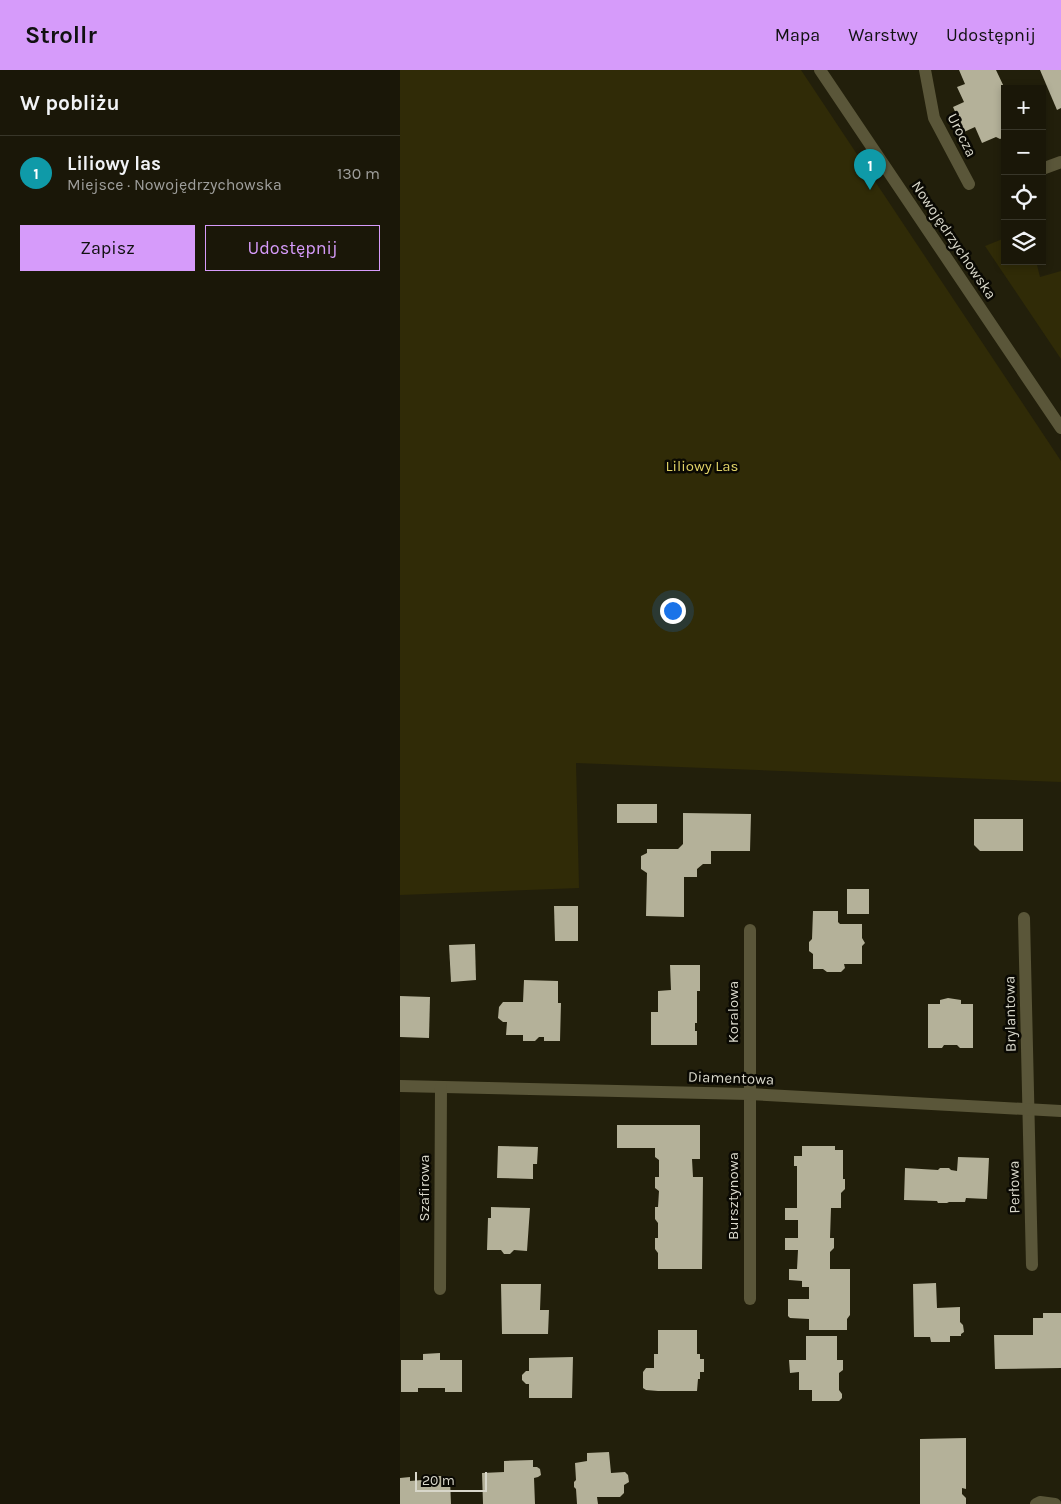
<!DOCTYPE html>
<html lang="pl">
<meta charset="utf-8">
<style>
:root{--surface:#1a1708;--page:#232012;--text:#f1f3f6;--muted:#9f9f9c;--line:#383629;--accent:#d69bfa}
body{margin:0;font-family:Karla,sans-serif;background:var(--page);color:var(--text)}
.controls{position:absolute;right:15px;top:15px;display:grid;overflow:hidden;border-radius:0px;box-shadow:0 2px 8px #0003}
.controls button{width:45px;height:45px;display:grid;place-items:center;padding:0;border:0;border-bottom:1px solid var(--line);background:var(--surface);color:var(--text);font:25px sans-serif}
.scale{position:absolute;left:15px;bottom:12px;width:72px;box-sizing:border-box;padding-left:5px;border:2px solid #d8d7ca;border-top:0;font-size:14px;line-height:18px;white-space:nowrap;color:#d8d7ca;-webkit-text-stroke:4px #0a0903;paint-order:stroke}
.you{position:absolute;left:272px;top:540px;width:18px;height:18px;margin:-12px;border:4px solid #fff;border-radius:50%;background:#1a73e8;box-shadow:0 0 0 8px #1a73e833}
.badge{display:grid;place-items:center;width:32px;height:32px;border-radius:50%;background:var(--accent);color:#fff;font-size:16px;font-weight:700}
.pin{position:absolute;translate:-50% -41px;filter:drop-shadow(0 1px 2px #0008)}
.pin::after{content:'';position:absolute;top:26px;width:18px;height:15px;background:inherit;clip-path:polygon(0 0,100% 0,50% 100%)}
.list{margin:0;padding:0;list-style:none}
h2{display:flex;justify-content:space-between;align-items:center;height:65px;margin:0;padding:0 20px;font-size:21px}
h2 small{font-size:16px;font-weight:400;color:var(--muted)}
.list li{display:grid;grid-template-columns:32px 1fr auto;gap:15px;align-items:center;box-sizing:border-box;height:75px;padding:0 20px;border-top:1px solid var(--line)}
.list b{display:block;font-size:19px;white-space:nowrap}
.list p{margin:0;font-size:16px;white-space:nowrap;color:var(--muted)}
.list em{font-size:16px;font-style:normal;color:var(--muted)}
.actions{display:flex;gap:10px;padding:15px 20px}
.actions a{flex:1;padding:11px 0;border:1px solid var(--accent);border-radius:0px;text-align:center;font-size:18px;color:var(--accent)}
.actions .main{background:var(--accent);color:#111}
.icon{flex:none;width:28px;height:28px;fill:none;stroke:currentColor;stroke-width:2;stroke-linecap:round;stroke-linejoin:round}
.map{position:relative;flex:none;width:661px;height:1434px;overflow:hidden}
header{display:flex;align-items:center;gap:30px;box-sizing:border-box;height:70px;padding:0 25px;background:var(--accent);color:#111}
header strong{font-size:24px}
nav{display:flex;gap:28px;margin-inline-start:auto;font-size:18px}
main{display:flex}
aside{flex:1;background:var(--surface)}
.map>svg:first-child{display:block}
.green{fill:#302b07}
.building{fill:#b4b199}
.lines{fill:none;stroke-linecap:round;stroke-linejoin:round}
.service{stroke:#5a5639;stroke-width:12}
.minor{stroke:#5a5639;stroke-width:12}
.tertiary{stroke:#5a5639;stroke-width:12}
.labels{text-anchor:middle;stroke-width:5;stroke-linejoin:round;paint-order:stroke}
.street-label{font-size:15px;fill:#d8d7ca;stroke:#0a0903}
.park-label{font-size:15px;fill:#dfd166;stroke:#0a0903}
</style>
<header>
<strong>Strollr</strong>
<nav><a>Mapa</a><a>Warstwy</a><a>Udostępnij</a></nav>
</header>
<main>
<aside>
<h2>W pobliżu<small></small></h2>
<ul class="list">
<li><span class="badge" style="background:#0f9aa8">1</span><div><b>Liliowy las</b><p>Miejsce · Nowojędrzychowska</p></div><em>130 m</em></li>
</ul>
<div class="actions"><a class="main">Zapisz</a><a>Udostępnij</a></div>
</aside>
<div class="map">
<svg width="661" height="1434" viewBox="0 0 661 1434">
<rect width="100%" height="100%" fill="#221f0b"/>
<!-- green -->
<g class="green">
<polygon points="0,0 401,0 661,391 661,712 176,693 179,818 0,825"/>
<polygon points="605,168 605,191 636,191 640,207 661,201 661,289 585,176"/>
</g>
<!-- building -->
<g class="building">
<polygon points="559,0 596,0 605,19 605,67 600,69 596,67 582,73 575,57 564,62 553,37 564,32 557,17 565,14"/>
<polygon points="640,0 661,0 661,38 657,40"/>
<rect x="217" y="734" width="40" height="19"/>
<polygon points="283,743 351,744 350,781 311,781 311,794 303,794 297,799 297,807 284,807 284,847 246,846 247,803 241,799 241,786 247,783 247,779 278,779 283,774"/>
<polygon points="574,749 623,749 623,781 580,781 574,775"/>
<rect x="447" y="819" width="22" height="25"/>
<polygon points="154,836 178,836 178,871 155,871"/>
<polygon points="413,841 438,841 438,852 440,854 462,854 462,868 465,873 462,876 462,894 444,894 445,898 441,902 427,902 423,899 413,899 413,884 409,881 409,872 412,869"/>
<polygon points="75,874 76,910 51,912 49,875"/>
<polygon points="270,895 300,895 300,921 297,921 297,953 295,953 295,961 297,961 297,975 251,975 251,942 258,942 258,921 271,920"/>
<polygon points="124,910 158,911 158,933 161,933 160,971 144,971 144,967 139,967 135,971 123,971 123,965 106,965 107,952 103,952 98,948 99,937 103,932 123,932"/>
<polygon points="0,926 30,927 29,968 0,967"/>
<polygon points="548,928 561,930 561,934 573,934 573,978 560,978 557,975 544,975 542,978 528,978 528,934 540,934 540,930"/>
<polygon points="217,1055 300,1055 300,1089 292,1089 293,1107 303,1107 302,1199 258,1199 258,1183 255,1179 255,1168 258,1168 258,1153 255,1149 255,1137 258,1137 259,1121 255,1118 255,1107 259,1107 259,1090 255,1087 255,1078 217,1078"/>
<polygon points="98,1076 138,1077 137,1094 133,1094 133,1109 97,1108"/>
<polygon points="402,1076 435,1076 435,1080 443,1080 443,1109 445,1109 445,1119 441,1123 441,1138 431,1138 430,1168 434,1168 434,1178 430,1182 430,1199 450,1199 450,1245 447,1249 447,1260 409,1260 409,1249 390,1248 388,1246 388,1229 409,1229 409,1217 402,1217 402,1211 389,1210 389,1199 397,1199 398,1180 385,1180 385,1168 398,1168 398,1150 385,1150 385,1138 397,1138 397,1096 394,1096 394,1086 402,1086"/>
<polygon points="558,1087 589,1088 587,1129 566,1128 565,1132 549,1132 547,1133 538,1133 537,1131 504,1130 505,1098 538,1100 540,1098 549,1098 551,1100 557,1101"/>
<polygon points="91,1137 130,1138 127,1181 114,1180 110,1184 104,1184 101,1180 87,1180 88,1148 91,1148"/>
<polygon points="536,1213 537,1238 560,1237 560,1252 563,1255 564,1262 561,1264 561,1266 550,1266 550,1272 531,1272 530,1267 514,1267 513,1214"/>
<polygon points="101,1214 141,1214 140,1240 149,1240 148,1264 102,1264"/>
<polygon points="643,1243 661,1243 661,1298 595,1299 594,1265 633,1265 633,1248 643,1248"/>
<polygon points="258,1260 297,1260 297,1284 300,1284 300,1289 304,1289 304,1302 300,1302 300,1309 298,1309 297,1321 258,1321 246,1320 243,1318 243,1302 246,1298 254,1298 254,1284 258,1284"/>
<polygon points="406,1266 437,1266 437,1290 443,1290 443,1300 439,1303 439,1320 442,1324 442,1328 439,1331 412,1331 412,1320 399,1320 399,1302 390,1303 389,1290 406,1290"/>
<polygon points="40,1283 40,1290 62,1290 62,1322 45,1322 45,1318 18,1318 18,1322 1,1322 1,1290 23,1290 23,1284"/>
<polygon points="173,1287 172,1328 129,1328 129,1314 126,1314 122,1310 122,1305 126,1301 129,1301 129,1288"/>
<polygon points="566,1368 566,1419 562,1418 562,1424 566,1428 566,1434 520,1434 520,1369"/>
<polygon points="209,1382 211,1403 225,1402 228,1405 229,1412 224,1415 224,1423 220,1427 197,1427 198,1434 177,1434 176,1419 174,1417 174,1412 176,1410 175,1393 187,1391 187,1383"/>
<polygon points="133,1390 133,1397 137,1397 140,1399 141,1405 138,1407 134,1408 135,1434 83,1434 82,1403 104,1402 104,1391"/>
<polygon points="37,1406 46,1406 50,1409 51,1434 0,1434 0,1408 10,1407 10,1411 34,1409"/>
</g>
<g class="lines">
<!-- service -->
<g class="service">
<polyline points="525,0 534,48 569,114"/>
<polyline points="642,99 661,92"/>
<polyline points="636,1434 640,1432 655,1434"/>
</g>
<!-- minor -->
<g class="minor">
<polyline points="624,848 632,1195"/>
<polyline points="350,860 350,1229"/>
<polyline points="0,1016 349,1024 661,1041"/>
<polyline points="40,1219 41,1017"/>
</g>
<!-- tertiary -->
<polyline class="tertiary" points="420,0 661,358"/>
</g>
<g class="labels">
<!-- street labels -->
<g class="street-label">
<text transform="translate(562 65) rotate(63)" y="5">Urocza</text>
<text transform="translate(554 170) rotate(56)" y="5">Nowojędrzychowska</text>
<text transform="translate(333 942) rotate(-90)" y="5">Koralowa</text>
<text transform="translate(610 944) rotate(-91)" y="5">Brylantowa</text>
<text transform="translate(331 1008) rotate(2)" y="5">Diamentowa</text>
<text transform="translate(614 1117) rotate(-91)" y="5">Perłowa</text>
<text transform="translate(24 1118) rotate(-90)" y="5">Szafirowa</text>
<text transform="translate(333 1126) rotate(-90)" y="5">Bursztynowa</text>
</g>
<!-- park labels -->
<g class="park-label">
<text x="302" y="401">Liliowy Las</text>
</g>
</g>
</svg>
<div class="controls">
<button>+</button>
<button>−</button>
<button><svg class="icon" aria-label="locate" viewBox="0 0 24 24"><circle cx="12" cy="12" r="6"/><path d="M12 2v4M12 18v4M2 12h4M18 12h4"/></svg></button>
<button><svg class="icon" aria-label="layers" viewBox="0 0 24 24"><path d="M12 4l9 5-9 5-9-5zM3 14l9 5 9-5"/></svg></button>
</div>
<div class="scale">20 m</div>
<div class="you"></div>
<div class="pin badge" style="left:470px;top:120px;background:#0f9aa8">1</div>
</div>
</main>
